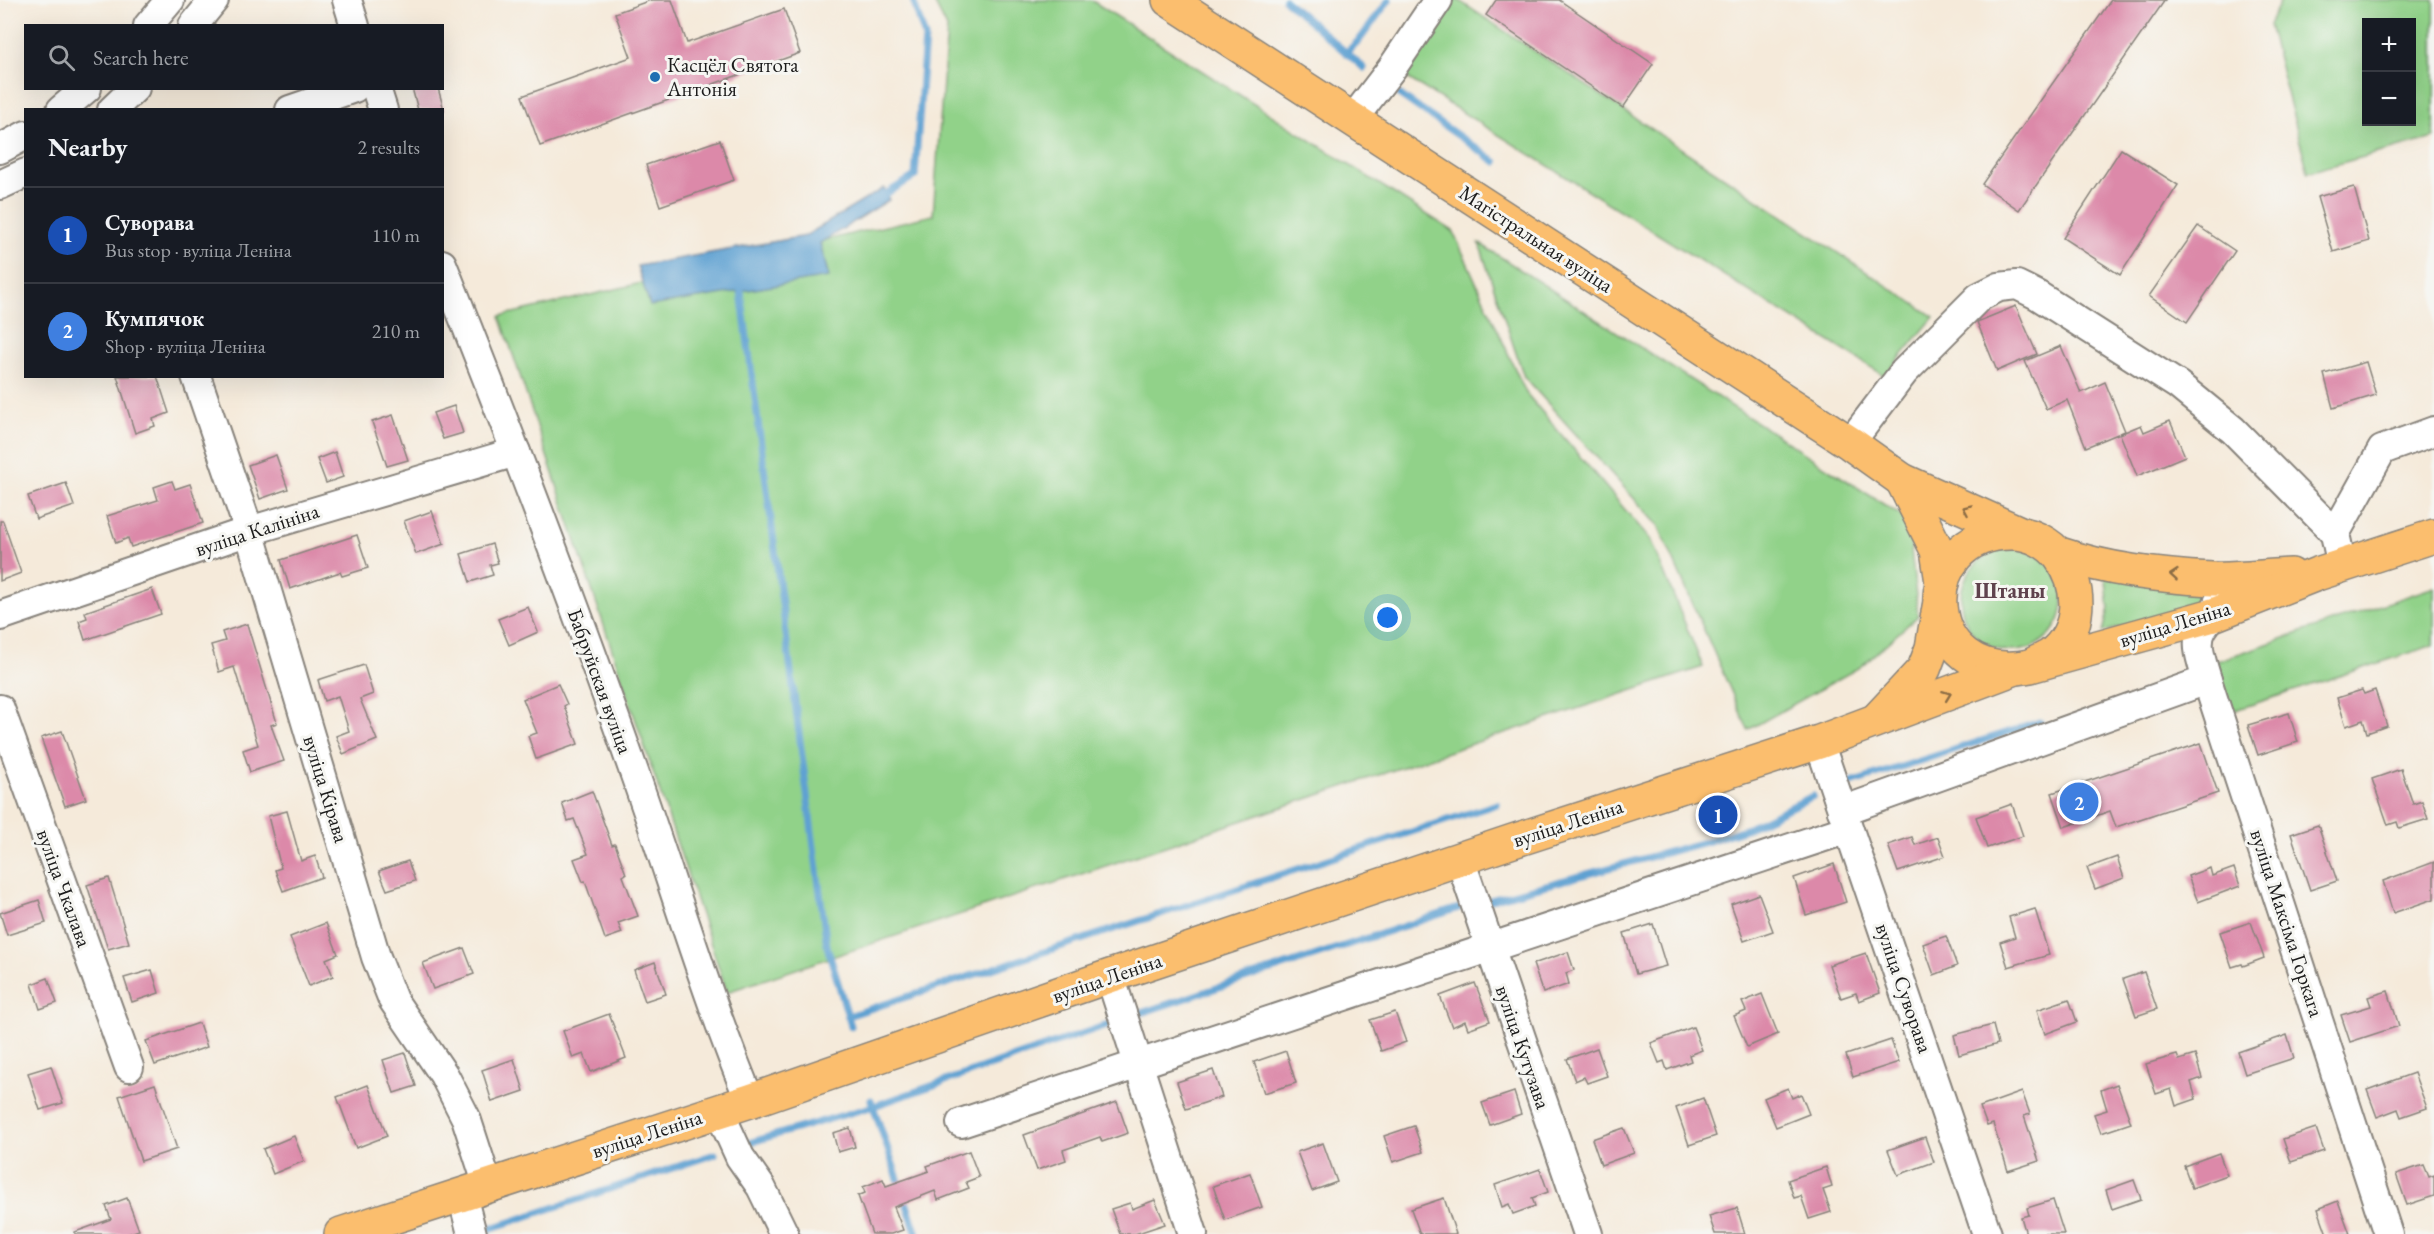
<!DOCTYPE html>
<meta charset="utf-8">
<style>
:root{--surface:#171b24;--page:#242831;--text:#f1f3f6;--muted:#9ea1a6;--line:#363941;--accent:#1f6fb2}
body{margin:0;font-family:"EB Garamond",serif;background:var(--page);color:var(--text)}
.controls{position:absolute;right:18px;top:18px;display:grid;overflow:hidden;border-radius:0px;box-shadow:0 6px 24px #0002}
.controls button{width:54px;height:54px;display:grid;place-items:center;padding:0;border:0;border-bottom:2px solid var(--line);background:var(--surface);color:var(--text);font:30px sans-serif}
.you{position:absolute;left:1388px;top:618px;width:21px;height:21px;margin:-15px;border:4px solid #fff;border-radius:50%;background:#1a73e8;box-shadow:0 0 0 9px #1a73e833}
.badge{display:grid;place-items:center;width:39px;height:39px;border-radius:50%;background:var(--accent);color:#fff;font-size:20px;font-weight:700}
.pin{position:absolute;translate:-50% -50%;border:3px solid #fff;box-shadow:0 2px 6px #0006}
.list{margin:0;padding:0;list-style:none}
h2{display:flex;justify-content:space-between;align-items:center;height:78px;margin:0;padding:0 24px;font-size:26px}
h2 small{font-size:20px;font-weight:400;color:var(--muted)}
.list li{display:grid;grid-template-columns:39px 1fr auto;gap:18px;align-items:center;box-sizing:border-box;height:96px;padding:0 24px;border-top:2px solid var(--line)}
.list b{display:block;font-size:22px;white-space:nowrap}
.list p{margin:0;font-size:20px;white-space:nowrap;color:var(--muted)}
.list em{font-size:20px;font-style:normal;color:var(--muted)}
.icon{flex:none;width:33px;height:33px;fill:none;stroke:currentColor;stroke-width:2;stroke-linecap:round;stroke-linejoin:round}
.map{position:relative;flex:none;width:2434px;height:1234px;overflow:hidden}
.search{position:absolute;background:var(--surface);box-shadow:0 6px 24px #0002;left:24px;top:24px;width:420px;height:66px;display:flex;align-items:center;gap:15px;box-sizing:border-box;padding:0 21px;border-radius:0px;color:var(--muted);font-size:22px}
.panel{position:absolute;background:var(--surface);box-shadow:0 6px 24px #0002;left:24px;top:108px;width:420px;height:270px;border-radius:0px}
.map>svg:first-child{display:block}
.green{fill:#91d289;stroke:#567752;stroke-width:1.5;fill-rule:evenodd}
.water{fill:#5ea1d2;stroke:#3d5e77;stroke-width:1.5}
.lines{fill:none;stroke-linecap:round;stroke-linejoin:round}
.stream{stroke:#5ea1d2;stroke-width:7}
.building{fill:#dc89a9}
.minor-casing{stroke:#88837b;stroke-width:32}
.major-casing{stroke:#88837b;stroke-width:36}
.minor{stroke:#fff;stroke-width:28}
.major{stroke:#fbbe6e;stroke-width:33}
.oneway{stroke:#8c6d45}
.poi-dot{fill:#1f6fb2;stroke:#f6f6f2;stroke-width:2}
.labels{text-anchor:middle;stroke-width:6;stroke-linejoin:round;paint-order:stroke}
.poi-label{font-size:21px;fill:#1c1c1c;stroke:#f6f6f2;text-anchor:start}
.street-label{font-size:21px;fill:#1c1c1c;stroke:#f6f6f2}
.neighbourhood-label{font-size:22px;font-weight:bold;fill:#5f424d;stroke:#f6f6f2}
</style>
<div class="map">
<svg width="2434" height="1234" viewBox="0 0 2434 1234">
<rect width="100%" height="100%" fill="#f6f6f2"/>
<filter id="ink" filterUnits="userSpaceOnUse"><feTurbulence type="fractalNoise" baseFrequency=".0167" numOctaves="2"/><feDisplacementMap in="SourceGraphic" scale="12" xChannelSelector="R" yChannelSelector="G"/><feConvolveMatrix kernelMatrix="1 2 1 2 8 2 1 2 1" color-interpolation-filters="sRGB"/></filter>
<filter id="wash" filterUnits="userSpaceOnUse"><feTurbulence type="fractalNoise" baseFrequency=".008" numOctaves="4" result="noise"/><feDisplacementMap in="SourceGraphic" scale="24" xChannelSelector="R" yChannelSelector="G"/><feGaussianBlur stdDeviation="1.35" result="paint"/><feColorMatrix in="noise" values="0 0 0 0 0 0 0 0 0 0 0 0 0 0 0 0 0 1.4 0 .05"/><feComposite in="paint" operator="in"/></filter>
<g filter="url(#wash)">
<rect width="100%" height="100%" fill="#f5eada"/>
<!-- green -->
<g class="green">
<polygon points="933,0 1091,0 1453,231 1526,393 1650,539 1703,667 727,992 500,316 933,215 947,28"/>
<polygon points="1451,0 1458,0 1934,317 1885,376 1401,74"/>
<path d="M2281,0h153v138l-126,34 -39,-147zM2412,22v100h-46v-100z"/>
<polygon points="1479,243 1908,520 1918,616 1860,667 1748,730 1658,525 1524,377"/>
<circle cx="2012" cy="600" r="51"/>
<polygon points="2105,572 2203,592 2209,604 2103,632 2109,608"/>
<polygon points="2434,587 2434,645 2229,712 2214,662"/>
</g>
<!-- water -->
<polygon class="water" points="884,188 889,200 820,243 829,277 650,306 637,266 805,236"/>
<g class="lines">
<!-- stream -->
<g class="stream">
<polyline points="1285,0 1364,68"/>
<polyline points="1346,53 1361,38 1389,0"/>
<polyline points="1400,95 1496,162"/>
<polyline points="879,198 915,176 925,37 913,0"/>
<polyline points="740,284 827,946 851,1026"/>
<polyline points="1842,786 2040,722"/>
<polyline points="1487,901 1709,841 1748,828 1813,796"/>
<polyline points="1138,1014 1459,908"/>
<polyline points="848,1016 1497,804"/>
<polyline points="871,1100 917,1234"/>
<polyline points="745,1144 874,1106 1110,1024"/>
<polyline points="489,1229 715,1154"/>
</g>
</g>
<g id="blocks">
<!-- building -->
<g class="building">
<polygon points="651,0 672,0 687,43 784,9 800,53 540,146 522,96 631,57 615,13"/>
<polygon points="1496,0 1559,0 1653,64 1623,108 1486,15"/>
<polygon points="2111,0 2165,0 2019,210 1982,184"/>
<polygon points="412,88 438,88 444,110 418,110"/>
<polygon points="720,140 734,180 660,206 646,165"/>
<polygon points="2121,149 2178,185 2120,275 2063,238"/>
<polygon points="2354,187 2369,241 2333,252 2317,197"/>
<polygon points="2198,226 2235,251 2187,322 2149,296"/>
<polygon points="2016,306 2037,354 1997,371 1977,322"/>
<polygon points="2061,346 2081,393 2105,382 2125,431 2086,447 2067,400 2046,409 2025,361"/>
<polygon points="2366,362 2376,395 2333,408 2324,374"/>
<polygon points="117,376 157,376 169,413 153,419 155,426 135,433"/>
<polygon points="454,406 463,433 443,439 433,413"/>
<polygon points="393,415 408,460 387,466 372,422"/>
<polygon points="2170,421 2185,456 2137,476 2120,434 2141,425 2144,432"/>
<polygon points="335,452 343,477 326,483 317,459"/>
<polygon points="276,455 288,489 260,499 248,465"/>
<polygon points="172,481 175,489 190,484 203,523 131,547 128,538 116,543 107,516 158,500 154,487"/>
<polygon points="66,483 74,506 36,519 28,496"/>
<polygon points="432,511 444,544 416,554 404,521"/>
<polygon points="0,521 3,521 21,573 0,581"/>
<polygon points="357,535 368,568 342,576 340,572 290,589 281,560"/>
<polygon points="492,544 498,563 490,565 493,575 470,582 461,554"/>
<polygon points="152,589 161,614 85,640 79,621 87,618 85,612"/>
<polygon points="528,607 538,632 509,645 498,619"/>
<polygon points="247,624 277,723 271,725 284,761 250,772 243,750 258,745 234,667 219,672 211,645 225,641 222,632"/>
<polygon points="364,665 373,694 360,699 377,740 343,754 336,736 349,731 338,696 324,701 318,680"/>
<polygon points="558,684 567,704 564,706 578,744 536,759 528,736 537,733 523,699"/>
<polygon points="2362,690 2364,694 2375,690 2387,726 2367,733 2363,720 2346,726 2337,698"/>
<polygon points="2289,713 2298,742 2258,755 2248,725"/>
<polygon points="62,731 86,799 65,806 41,738"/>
<polygon points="2201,743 2218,793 2116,827 2110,811 2064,827 2052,793"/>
<polygon points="2401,769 2413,804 2422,801 2428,819 2399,828 2397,822 2388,825 2372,779"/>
<polygon points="592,791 612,845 615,844 626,874 623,876 638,916 618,923 622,933 605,939 585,881 583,882 574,859 588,854 574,819 568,821 562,803"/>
<polygon points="2012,804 2023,836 1987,848 1976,817"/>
<polygon points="287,811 301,861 315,856 322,877 283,891 275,870 281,868 268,816"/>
<polygon points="2318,825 2337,881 2310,890 2291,834"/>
<polygon points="1912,837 1915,845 1938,837 1945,856 1898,872 1888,845"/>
<polygon points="2117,857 2124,878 2095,889 2087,868"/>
<polygon points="408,861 415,881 387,890 379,871"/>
<polygon points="2434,862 2434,899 2393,913 2383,881"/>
<polygon points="1834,864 1846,902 1806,915 1794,878"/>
<polygon points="2210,868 2212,876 2234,868 2240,886 2198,902 2188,876"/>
<polygon points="109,878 129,943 108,949 87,885"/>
<polygon points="1759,894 1773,931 1744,941 1731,904"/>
<polygon points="39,900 46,923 7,935 0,913"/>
<polygon points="2035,909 2049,955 2008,967 2000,942 2015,937 2009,917"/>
<polygon points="2251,922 2264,958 2243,966 2242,964 2232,967 2220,932"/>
<polygon points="326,923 338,954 326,959 333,976 309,986 290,937"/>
<polygon points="1653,924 1666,966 1636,974 1624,933"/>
<polygon points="1946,936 1957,966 1934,975 1923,944"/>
<polygon points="464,948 474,974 433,989 423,963"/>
<polygon points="1568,952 1574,970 1566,973 1569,984 1543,993 1533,964"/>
<polygon points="1866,953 1880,993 1859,1001 1856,993 1841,998 1829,965"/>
<polygon points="655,962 666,994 645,1001 634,970"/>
<polygon points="152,970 159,993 132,1002 124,978"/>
<polygon points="2144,972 2157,1009 2136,1016 2123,979"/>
<polygon points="48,978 57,1003 40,1009 32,984"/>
<polygon points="1475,983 1490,1021 1468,1029 1465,1021 1452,1027 1440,996"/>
<polygon points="2388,991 2399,1026 2350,1042 2341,1015 2371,1006 2368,997"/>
<polygon points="1762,994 1778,1034 1747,1047 1734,1016 1746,1011 1742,1002"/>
<polygon points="2069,999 2077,1022 2045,1034 2037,1010"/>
<polygon points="1395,1012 1406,1042 1381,1051 1370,1020"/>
<polygon points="609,1014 626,1058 591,1072 584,1054 573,1058 563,1031"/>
<polygon points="199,1023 207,1047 155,1065 146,1041"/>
<polygon points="1993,1025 1998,1044 1959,1055 1954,1035"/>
<polygon points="1693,1027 1702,1050 1689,1055 1691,1061 1667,1070 1664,1061 1659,1063 1651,1043"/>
<polygon points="2287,1035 2294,1058 2245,1074 2238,1052"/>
<polygon points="1891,1040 1899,1062 1853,1077 1846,1055"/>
<polygon points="1597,1048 1607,1076 1587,1083 1584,1077 1575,1081 1567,1059"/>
<polygon points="1286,1051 1296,1083 1264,1093 1254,1062"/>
<polygon points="405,1053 416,1086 394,1093 383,1060"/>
<polygon points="2177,1055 2179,1060 2195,1055 2202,1078 2191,1082 2196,1099 2176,1106 2171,1089 2156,1094 2146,1064"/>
<polygon points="514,1059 524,1091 492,1102 482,1070"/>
<polygon points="51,1066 63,1103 40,1110 28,1073"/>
<polygon points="1213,1070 1222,1097 1186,1109 1177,1082"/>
<polygon points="2414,1073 2427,1108 2401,1117 2398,1109 2377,1117 2367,1090"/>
<polygon points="155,1084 177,1149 141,1161 119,1096"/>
<polygon points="2117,1084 2131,1123 2101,1133 2094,1114 2107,1110 2101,1090"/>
<polygon points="368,1085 387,1136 356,1148 337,1097"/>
<polygon points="1788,1088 1792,1098 1801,1094 1809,1114 1776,1127 1764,1098"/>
<polygon points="1514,1092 1521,1114 1490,1125 1482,1103"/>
<polygon points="2022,1092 2030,1114 2024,1116 2039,1161 2008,1171 1993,1124 1987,1126 1980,1107"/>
<polygon points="1703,1098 1716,1136 1689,1145 1676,1108"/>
<polygon points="1117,1102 1128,1133 1102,1142 1100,1137 1063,1150 1066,1160 1037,1170 1024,1135"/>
<polygon points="1414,1126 1423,1152 1393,1162 1384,1136"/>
<polygon points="850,1128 855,1147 838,1152 833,1133"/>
<polygon points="1624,1128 1634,1153 1601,1165 1592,1139"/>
<polygon points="2316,1128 2324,1151 2291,1162 2283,1139"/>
<polygon points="294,1136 304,1161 273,1174 263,1149"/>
<polygon points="1925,1137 1934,1162 1898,1175 1888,1150"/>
<polygon points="1323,1143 1337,1182 1312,1191 1297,1152"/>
<polygon points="969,1151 979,1177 966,1182 969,1188 938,1200 935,1191 894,1207 903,1230 891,1234 872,1234 858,1196 865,1193 863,1187 883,1179 886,1186 929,1171 927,1166"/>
<polygon points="2219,1153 2227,1175 2192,1188 2184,1166"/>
<polygon points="2424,1165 2429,1177 2434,1175 2434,1196 2407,1205 2396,1174"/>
<polygon points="1826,1167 1832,1187 1823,1190 1831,1212 1809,1219 1801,1196 1794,1198 1788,1180"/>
<polygon points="1540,1169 1548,1192 1532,1198 1535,1206 1513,1214 1509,1204 1502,1207 1495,1185"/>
<polygon points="1250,1173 1262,1207 1225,1220 1213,1186"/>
<polygon points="2134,1180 2141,1199 2112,1209 2106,1190"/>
<polygon points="127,1198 139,1230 128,1234 75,1234 75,1232 111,1219 106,1206"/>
<polygon points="1444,1198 1456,1234 1420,1234 1411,1209"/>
<polygon points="1155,1200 1165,1224 1135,1234 1120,1234 1111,1209 1130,1203 1132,1209"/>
<polygon points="2053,1200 2064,1234 2026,1234 2021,1217 2029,1215 2027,1208"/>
<polygon points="2338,1201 2350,1234 2327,1234 2318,1209"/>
<polygon points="1737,1208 1745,1234 1715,1234 1709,1216"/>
</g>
</g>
</g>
<g filter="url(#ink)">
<use href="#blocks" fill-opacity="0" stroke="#88837b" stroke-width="1.5"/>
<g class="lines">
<!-- minor casing -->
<g class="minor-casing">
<g id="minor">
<polyline points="347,0 355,26"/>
<polyline points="148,26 170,0"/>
<polyline points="193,26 214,0"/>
<polyline points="376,88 383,110"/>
<polyline points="61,110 87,88"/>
<polyline points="112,110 135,88"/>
<polyline points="290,110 354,88"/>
<polyline points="1353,119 1392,68 1438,0"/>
<polyline points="0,149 26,135"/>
<polyline points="0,185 26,173"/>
<path d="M442,264c67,168 132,337 192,508 39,110 71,221 116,329"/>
<polyline points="196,376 249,531 376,957 393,1000 444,1075 466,1118 488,1186"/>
<polyline points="1850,443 1904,372 1979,297 1999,287 2017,285 2037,295 2178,385 2233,430 2328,526 2335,534 2342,566"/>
<polyline points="2335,534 2382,450 2434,431"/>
<path d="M2218,603c-3,10 -9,16 -15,25 -10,15 0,36 4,52l181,554"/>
<polyline points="0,616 249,531 516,452"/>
<polyline points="0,709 129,1067"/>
<polyline points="1819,742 1987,1234"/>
<polyline points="1842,811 2207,680"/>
<polyline points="1460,859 1588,1234"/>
<polyline points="1110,976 1193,1234"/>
<polyline points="719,1111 740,1157 761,1187 784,1234"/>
<polyline points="961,1123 1848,829"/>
<polyline points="462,1195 472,1234"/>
</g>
</g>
<!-- major casing -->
<g class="major-casing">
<g id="major">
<polyline points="1169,0 1850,443 1902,480 2020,533"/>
<polyline points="1902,480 1937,550 1942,582"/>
<path d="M2057,553c50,17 102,23 155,26 26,1 53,-3 79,-4"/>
<path d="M2030,666c7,-4 15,-7 21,-11 32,-25 31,-68 9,-98 -10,-14 -30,-24 -47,-24 -104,-2 -96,155 17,133l183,-51 104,-41 117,-38"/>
<polyline points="1879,717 1924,669 1932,648 1939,607"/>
<polyline points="341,1234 750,1101 1110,976 1513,841 1819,742 2013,669"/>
</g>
</g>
<!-- minor -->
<use href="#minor" class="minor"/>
<!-- major -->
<use href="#major" class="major"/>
</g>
<!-- one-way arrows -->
<defs><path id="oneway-chevron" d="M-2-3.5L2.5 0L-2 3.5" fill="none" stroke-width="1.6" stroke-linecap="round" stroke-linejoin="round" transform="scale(1.5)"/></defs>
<g class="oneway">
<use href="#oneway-chevron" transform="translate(1967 509) rotate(-156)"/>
<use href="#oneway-chevron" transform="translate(2174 575) rotate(-175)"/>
<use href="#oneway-chevron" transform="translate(1947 695) rotate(-21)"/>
</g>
</g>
<!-- markers -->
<circle class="poi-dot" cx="655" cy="77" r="6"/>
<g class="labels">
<!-- poi labels -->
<g class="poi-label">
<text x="667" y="72">Касцёл Святога<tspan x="667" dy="24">Антонія</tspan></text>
</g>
<!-- street labels -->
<g class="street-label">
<text transform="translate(1536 239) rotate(33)" y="7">Магістральная вуліца</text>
<text transform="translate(257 530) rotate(-18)" y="7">вуліца Калініна</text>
<text transform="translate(2175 624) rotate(-17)" y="7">вуліца Леніна</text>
<text transform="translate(600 681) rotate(70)" y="7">Бабруйская вуліца</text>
<text transform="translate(326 789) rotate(73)" y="7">вуліца Кірава</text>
<text transform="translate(1568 823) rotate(-18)" y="7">вуліца Леніна</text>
<text transform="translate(64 888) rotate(70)" y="7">вуліца Чкалава</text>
<text transform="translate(2287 923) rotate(72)" y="7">вуліца Максіма Горкага</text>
<text transform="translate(1107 978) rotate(-19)" y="7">вуліца Леніна</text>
<text transform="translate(1904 988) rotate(71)" y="7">вуліца Суворава</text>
<text transform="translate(1523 1047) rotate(71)" y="7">вуліца Кутузава</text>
<text transform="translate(647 1134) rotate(-18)" y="7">вуліца Леніна</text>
</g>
<!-- neighbourhood labels -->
<g class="neighbourhood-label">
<text x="2010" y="598">Штаны</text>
</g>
</g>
</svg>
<div class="controls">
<button>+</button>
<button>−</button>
</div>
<div class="you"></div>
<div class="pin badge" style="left:1718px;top:815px;background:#1a4fb4">1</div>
<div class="pin badge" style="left:2079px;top:802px;background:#3f7fe0">2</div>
<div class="search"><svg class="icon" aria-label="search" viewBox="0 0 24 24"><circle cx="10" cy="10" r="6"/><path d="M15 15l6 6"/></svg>Search here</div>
<section class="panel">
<h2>Nearby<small>2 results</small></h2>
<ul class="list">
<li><span class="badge" style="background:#1a4fb4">1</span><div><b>Суворава</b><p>Bus stop · вуліца Леніна</p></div><em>110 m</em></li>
<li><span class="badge" style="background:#3f7fe0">2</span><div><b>Кумпячок</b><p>Shop · вуліца Леніна</p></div><em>210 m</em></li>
</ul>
</section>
</div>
